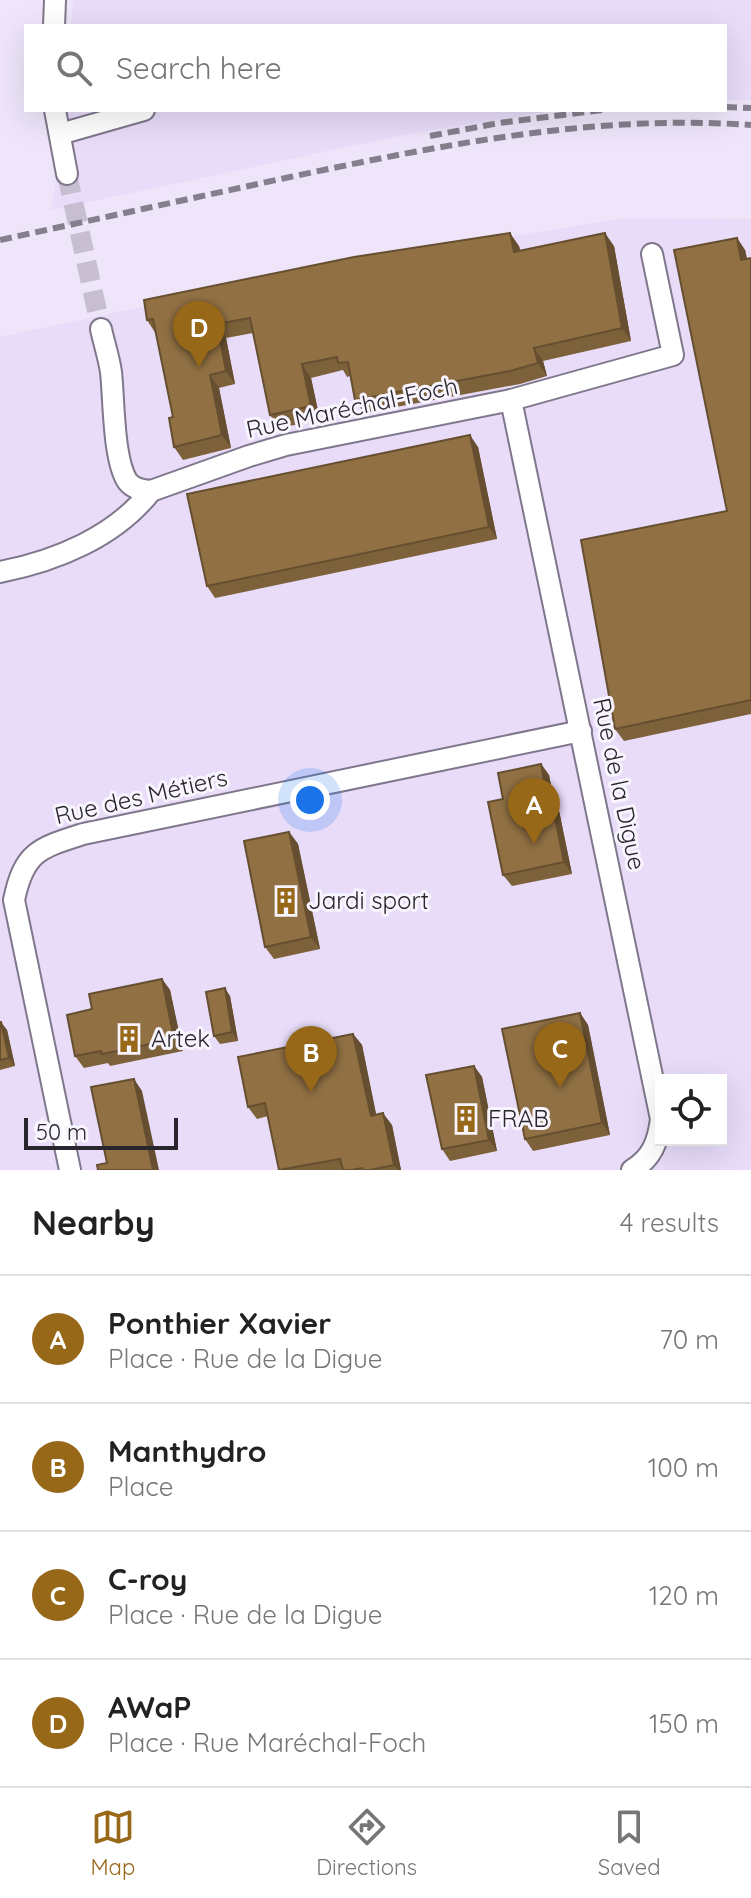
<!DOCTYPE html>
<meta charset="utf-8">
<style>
:root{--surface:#fff;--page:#f6f6f6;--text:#222;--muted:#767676;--line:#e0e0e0;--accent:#976818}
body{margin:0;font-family:Quicksand,sans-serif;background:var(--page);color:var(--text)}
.controls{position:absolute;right:24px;bottom:24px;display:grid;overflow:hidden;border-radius:0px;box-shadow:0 8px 32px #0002}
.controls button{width:72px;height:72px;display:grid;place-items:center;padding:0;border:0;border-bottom:2px solid var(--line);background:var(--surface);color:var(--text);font:40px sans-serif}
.scale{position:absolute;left:24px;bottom:20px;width:154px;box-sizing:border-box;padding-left:8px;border:4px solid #29252d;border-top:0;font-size:22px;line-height:28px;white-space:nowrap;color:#29252d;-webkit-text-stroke:6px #f8f5fe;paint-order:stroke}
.you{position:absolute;left:310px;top:800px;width:28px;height:28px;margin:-20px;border:6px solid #fff;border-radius:50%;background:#1a73e8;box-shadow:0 0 0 12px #1a73e833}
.badge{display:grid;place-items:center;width:52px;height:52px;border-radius:50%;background:var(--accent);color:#fff;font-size:26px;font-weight:700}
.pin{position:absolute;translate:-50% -66px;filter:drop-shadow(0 2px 4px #0008)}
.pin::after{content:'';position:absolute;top:42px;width:28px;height:24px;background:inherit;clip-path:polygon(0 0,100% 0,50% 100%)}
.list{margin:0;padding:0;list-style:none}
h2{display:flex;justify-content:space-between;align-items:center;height:104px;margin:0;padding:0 32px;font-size:34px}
h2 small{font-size:26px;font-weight:400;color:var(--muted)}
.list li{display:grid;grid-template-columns:52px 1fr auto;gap:24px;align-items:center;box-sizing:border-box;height:128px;padding:0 32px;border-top:2px solid var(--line)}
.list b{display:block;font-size:30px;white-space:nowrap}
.list p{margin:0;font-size:26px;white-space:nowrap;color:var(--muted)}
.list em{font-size:26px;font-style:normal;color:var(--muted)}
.icon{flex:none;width:44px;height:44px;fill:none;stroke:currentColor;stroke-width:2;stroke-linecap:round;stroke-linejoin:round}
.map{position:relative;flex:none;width:751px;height:1170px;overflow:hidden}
.search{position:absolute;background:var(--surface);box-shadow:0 8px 32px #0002;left:24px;right:24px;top:24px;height:88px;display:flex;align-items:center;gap:20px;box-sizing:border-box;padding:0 28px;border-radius:0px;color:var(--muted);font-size:30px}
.sheet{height:616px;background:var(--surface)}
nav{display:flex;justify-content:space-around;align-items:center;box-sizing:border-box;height:112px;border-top:2px solid var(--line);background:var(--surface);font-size:22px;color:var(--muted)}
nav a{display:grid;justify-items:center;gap:4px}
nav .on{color:var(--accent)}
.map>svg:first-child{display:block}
.built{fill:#e8dcf9;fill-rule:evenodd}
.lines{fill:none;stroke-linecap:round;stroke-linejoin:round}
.minor-tunnel{stroke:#c7bfd1;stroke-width:20;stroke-dasharray:20 10;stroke-linecap:butt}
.minor-casing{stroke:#7f778b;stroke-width:24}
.minor{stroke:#fff;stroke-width:20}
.rail{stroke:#857f8d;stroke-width:6;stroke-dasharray:12 6;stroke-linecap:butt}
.wall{fill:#7d613a}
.shaded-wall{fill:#664f30}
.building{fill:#917144;stroke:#664f30;stroke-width:2}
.labels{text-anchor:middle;stroke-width:6;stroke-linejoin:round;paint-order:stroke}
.street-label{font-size:24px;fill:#29252d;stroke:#f8f5fe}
.poi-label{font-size:24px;fill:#29252d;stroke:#f8f5fe;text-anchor:start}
</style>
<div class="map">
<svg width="751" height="1170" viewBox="0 0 751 1170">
<rect width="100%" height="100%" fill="#eee5fa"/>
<!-- built -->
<g class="built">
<polygon points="73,0 751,0 751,100 725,100 725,26 71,26"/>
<polygon points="68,110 558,110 399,136 51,210"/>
<path d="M625,218l126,1v951h-751v-833l362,-77zM661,1080h60v60h-60z"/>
</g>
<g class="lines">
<!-- minor-tunnel -->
<polyline class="minor-tunnel" points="67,174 101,329"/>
<!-- minor casing -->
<g class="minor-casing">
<g id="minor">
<polyline points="54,26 55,0"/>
<polyline points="55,110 67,174"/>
<polyline points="60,134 144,110"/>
<path d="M101,329c3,14 8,29 10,43 3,26 2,89 17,110 6,7 14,8 23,9l98,-35 37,-11 225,-45 162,-45 -21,-101"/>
<path d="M511,400l150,719c-3,23 -9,39 -29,51"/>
<path d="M0,572c56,-11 115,-35 151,-81"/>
<path d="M70,1170l-56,-270c10,-48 25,-52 69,-66l498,-103"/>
</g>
</g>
<!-- minor -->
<use href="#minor" class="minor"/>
<!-- rail -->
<g class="rail">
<polyline points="725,107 751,108"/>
<polyline points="430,136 499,123 603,110"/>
<path d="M0,240c97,-21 193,-42 290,-63 152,-32 304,-63 461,-52"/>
</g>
</g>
<!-- wall -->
<g class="wall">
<polygon points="737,238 745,250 747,259 751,258 751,714 624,741 615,729 727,511"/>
<polygon points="519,246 520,250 614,246 631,341 543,361 547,376 520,384 364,413 355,400 350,376 347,377 343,370 311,378 320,420 279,428 270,415 253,333 226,338 235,384 219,388 231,448 183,460 174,447 173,417 156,334 147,320"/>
<polygon points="478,447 497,539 215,598 207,586"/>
<polygon points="541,764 549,775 553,795 557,801 572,874 512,886 503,875 503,799"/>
<polygon points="289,832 298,844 320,949 274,959 265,947"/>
<polygon points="162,979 170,990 183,1051 110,1066 108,1063 84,1068 75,1056 92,1009"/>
<polygon points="230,996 238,1041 220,1044 214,1036"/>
<polygon points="580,1013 588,1025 610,1135 533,1151 525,1139"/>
<polygon points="0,1022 7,1030 15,1066 0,1070"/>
<polygon points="353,1034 362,1045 376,1115 392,1125 401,1170 279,1170 268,1116 257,1119 248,1107"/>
<polygon points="474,1066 482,1077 497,1151 450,1161 442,1149"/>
</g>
<!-- shaded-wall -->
<g class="shaded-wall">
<polygon points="510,233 519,246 523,265 514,252"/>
<polygon points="605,233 614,246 631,341 622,328"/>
<polygon points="737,238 745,250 750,272 741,260"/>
<polygon points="217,324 226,338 235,384 226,371"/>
<polygon points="534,348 543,361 547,376 538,363"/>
<polygon points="302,364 311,378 320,420 311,406"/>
<polygon points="210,375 219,388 231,448 222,435"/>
<polygon points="470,435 478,447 497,539 489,527"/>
<polygon points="541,764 549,775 553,795 557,801 572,874 564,862"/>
<polygon points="289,832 298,844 320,949 311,937"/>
<polygon points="162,979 170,990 183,1051 174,1039"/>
<polygon points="225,988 230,996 238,1041 232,1032"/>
<polygon points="580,1013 588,1025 610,1135 602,1123"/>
<polygon points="1,1022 7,1030 15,1066 9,1058"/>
<polygon points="353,1034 362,1045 379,1128 371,1116"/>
<polygon points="474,1066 482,1077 497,1151 489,1140"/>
<polygon points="134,1079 142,1091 159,1170 153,1170"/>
<polygon points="383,1113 392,1125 401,1170 398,1170 394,1165"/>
</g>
<!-- building -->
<g class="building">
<polygon points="510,233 514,252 605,233 622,328 534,348 538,363 510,371 355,400 348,362 338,363 337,357 302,364 311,406 270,415 250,318 217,324 226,371 210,375 222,435 174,447 169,418 173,417 153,319 147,320 144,300 354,257"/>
<polygon points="737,238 741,260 751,258 751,700 615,729 581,540 727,511 674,250"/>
<polygon points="470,435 489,527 207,586 187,494"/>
<polygon points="541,764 546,790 549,789 564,862 503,875 488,802 503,799 498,773"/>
<polygon points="289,832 311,937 265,947 244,841"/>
<polygon points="162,979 174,1039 102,1054 101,1051 75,1056 67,1015 92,1009 89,994"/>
<polygon points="225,988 232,1032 214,1036 206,992"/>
<polygon points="580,1013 602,1123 525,1139 502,1029"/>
<polygon points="0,1022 1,1022 9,1058 0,1060"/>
<polygon points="353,1034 371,1116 383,1113 394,1165 370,1170 363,1170 362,1168 351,1170 343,1170 340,1159 279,1170 265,1103 248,1107 238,1057"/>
<polygon points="474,1066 489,1140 442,1149 426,1075"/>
<polygon points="134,1079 153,1170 98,1170 97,1165 107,1163 91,1087"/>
</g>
<!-- icons -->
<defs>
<g id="building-bare" transform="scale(2.16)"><path d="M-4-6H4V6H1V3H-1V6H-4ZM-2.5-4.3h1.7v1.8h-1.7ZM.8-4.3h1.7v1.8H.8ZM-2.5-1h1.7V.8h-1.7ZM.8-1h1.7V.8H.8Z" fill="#976818" stroke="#f8f5fe" stroke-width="2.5" paint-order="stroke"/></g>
</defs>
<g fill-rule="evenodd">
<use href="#building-bare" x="286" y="901"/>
<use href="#building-bare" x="129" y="1039"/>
<use href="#building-bare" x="466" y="1119"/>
</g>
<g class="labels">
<!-- street labels -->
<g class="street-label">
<text transform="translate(352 408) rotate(-12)" y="8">Rue Maréchal-Foch</text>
<text transform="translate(619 784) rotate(78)" y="8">Rue de la Digue</text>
<text transform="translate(141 797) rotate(-13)" y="8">Rue des Métiers</text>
</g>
<!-- poi labels -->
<g class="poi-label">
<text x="308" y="909">Jardi sport</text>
<text x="151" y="1047">Artek</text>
<text x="488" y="1127">FRAB</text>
</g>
</g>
</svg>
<div class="controls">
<button><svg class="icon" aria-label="locate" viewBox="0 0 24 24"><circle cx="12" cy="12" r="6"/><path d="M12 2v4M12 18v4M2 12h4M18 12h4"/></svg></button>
</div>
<div class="scale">50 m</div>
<div class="you"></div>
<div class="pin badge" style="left:534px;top:844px">A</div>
<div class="pin badge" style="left:311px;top:1092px">B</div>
<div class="pin badge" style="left:560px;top:1088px">C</div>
<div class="pin badge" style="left:199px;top:367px">D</div>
<div class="search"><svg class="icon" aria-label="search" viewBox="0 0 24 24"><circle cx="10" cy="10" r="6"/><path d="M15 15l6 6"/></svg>Search here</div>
</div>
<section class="sheet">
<h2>Nearby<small>4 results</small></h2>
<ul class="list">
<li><span class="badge">A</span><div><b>Ponthier Xavier</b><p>Place · Rue de la Digue</p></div><em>70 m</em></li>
<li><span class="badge">B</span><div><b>Manthydro</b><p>Place</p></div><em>100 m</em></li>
<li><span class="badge">C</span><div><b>C-roy</b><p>Place · Rue de la Digue</p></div><em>120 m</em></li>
<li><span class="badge">D</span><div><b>AWaP</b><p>Place · Rue Maréchal-Foch</p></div><em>150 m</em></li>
</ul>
</section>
<nav>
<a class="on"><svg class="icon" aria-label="map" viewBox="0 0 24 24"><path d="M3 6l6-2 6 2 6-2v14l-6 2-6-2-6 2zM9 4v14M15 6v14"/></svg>Map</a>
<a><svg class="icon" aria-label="directions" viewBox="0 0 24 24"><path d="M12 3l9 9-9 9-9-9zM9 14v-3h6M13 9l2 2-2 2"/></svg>Directions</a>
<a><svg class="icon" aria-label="saved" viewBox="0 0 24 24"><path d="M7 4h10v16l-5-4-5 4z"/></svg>Saved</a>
</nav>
